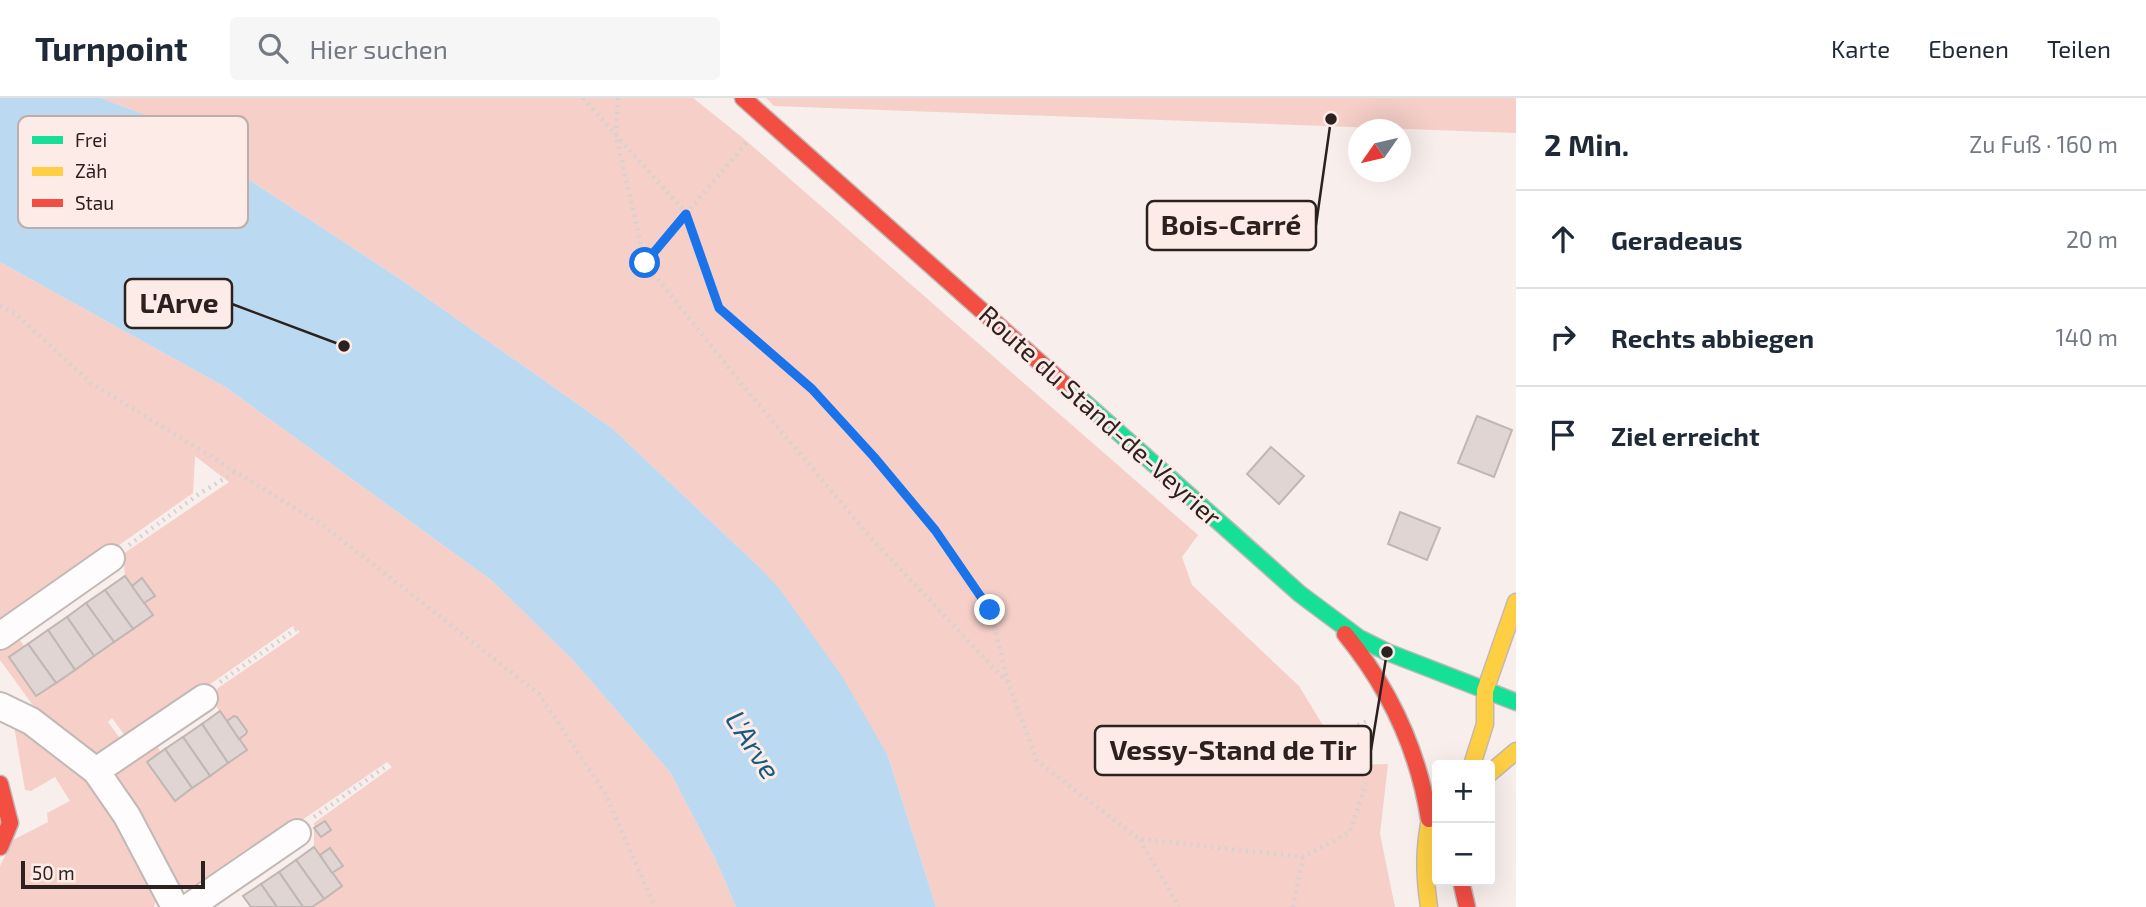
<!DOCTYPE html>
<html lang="de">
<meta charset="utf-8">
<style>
:root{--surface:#fff;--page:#f6f6f7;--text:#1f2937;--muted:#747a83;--line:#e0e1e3}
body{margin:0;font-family:"Exo 2",sans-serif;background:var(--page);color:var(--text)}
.controls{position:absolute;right:21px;bottom:21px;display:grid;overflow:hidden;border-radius:7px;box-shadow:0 7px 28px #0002}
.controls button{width:63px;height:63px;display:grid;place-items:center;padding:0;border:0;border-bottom:2px solid var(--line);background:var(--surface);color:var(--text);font:35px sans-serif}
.compass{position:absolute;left:1348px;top:21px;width:63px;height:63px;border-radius:50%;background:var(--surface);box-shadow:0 7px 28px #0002;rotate:236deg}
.scale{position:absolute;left:21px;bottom:18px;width:184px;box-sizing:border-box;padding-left:7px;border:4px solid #2c211f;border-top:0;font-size:19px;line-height:24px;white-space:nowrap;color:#2c211f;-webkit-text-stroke:5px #fdebe7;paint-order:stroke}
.stop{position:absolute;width:21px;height:21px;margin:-16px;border:5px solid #1a73e8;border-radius:50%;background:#fff}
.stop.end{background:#1a73e8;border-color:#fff;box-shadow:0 2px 7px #0008}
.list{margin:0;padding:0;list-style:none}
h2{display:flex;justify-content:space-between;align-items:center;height:91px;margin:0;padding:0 28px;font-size:30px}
h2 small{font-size:23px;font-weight:400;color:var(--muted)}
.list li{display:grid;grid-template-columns:46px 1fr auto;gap:21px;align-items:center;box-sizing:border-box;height:98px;padding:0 28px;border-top:2px solid var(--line)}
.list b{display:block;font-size:26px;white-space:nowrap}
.list em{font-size:23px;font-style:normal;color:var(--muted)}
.icon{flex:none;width:38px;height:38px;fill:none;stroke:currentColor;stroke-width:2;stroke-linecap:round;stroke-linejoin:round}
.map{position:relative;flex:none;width:1516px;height:809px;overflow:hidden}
header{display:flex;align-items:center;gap:42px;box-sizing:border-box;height:98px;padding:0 35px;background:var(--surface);border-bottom:2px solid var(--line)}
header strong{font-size:33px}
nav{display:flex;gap:38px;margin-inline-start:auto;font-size:24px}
.search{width:490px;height:63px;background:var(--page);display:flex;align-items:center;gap:18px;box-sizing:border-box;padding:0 24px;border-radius:7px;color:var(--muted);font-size:26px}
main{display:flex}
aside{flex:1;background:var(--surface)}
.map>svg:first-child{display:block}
.green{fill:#f5cfc8}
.water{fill:#bbdaf2}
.building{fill:#e0d5d3;stroke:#c0b6b4;stroke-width:2}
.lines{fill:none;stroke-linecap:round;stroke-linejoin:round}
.street-casing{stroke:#c2b8b6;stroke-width:30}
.fast-casing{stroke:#c2b8b6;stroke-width:19}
.slow-casing{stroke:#c2b8b6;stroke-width:19}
.jam-casing{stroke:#c2b8b6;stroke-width:19}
.path{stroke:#d5d2d1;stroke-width:4.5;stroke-dasharray:2 5;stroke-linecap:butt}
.street{stroke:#fefcfc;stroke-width:26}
.fast{stroke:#16e098;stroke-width:16}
.slow{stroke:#ffcf43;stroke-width:16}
.jam{stroke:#f24e42;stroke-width:16}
.route{stroke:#1a73e8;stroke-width:9}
.labels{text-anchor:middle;stroke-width:6;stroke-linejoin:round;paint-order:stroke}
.street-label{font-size:26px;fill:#2c211f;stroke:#fdebe7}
.water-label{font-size:28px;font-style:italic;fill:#185a80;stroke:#fdebe7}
.key{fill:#fdebe7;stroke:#beaeab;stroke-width:2}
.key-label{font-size:19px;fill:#2c211f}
.leader{fill:none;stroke:#2c211f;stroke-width:2.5}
.callout-dot{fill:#2c211f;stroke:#fdebe7;stroke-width:2.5}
.callout{fill:#fdebe7;stroke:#2c211f;stroke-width:2.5}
.callout-label{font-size:28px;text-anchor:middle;font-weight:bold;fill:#2c211f}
</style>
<header>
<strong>Turnpoint</strong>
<div class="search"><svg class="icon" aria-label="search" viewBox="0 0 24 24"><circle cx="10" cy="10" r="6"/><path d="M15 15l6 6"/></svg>Hier suchen</div>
<nav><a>Karte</a><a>Ebenen</a><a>Teilen</a></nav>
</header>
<main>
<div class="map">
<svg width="1516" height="809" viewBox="0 0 1516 809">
<rect width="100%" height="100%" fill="#f8eeec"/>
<!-- green -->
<g class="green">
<polygon points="101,0 693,0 743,40 1198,437 1182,459 1192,487 1299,588 1347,667 1388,666 1380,736 1395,809 936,809 888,658 758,468 613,331 400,181 245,79 148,18"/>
<polygon points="766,0 1516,0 1516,35 774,8"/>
<polygon points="0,164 227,290 491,482 572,561 670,674 715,760 736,809 312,809 342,788 314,749 314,725 392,669 387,664 280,737 193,791 171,785 109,680 152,641 161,654 165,651 192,690 247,653 212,602 218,590 300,534 293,528 129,643 112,620 108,624 125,647 101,663 43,621 0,562 0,545 15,535 24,548 9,560 36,598 152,517 125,478 123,456 229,384 195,358 193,395 0,531"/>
<polygon points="26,627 91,679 159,793 154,809 0,809 0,768 13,742 48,724 47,715 70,703 55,679 31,693 25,692 14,628"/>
</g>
<!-- water -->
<polygon class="water" points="0,0 101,0 148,18 245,79 400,181 613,331 758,468 778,489 842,578 888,658 936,809 736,809 715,760 670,674 572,561 491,482 227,290 0,164"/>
<!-- building -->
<g class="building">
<polygon points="1477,318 1512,332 1494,379 1458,365"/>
<polygon points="1271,349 1304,378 1279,406 1247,376"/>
<polygon points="1400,414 1440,430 1427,462 1388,446"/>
<polygon points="125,478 153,517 133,531 105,492"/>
<polygon points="142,480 155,498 144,505 132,488"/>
<polygon points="105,492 133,531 114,544 86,505"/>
<polygon points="86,505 114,544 94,558 67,519"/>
<polygon points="67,519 94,558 75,572 48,532"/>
<polygon points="48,532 75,572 56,585 28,546"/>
<polygon points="28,546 56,585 36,598 9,559"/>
<polygon points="220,613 247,652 228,665 202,626"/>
<polygon points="234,618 237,619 247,633 246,636 239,641 227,623"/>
<polygon points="202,626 228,665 210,678 183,639"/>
<polygon points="183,639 210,678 192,690 165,651"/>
<polygon points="165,651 192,690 175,703 147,664"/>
<polygon points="325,723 331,732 321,739 314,730"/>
<polygon points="314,749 342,788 324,801 296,762"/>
<polygon points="330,750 343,768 332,775 320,757"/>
<polygon points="296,762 324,801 312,809 303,809 279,774"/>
<polygon points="279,774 303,809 277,809 261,786"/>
<polygon points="261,786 277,809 251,809 243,798"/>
</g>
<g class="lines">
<!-- street casing -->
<g class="street-casing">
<g id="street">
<polyline points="0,538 111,460"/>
<polyline points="0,608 31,623 96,673 127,718 175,809"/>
<polyline points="96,673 204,600"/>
<polyline points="189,809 297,735"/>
</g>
</g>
<!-- fast casing -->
<g class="fast-casing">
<polyline id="fast" points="1064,286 1300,496 1359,540 1387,554 1516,604"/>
</g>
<!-- slow casing -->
<g class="slow-casing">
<g id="slow">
<polyline points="1472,667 1485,626 1485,593 1516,504"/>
<polyline points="1490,675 1516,653"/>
<path d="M1429,809c-6,-41 -5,-71 7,-111"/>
</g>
</g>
<!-- jam casing -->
<g class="jam-casing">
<g id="jam">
<polyline points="743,0 1064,286"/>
<path d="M1345,536c45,55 73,115 84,185"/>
<polyline points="0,686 10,725 0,749"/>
<polyline points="1461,783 1467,809"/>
</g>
</g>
<!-- path -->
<g class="path">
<polyline points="583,0 686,115 719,210 812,291 874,359 935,432 990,512 1009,587 1037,663 1139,741 1303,759 1350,734 1366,685"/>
<polyline points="618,0 616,37 645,165 753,300 871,440 1008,585"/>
<polyline points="645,164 748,43"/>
<polyline points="0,208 16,216 91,285 324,428 539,596 605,695 655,809"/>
<polyline points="129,447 199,396 235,374"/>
<polyline points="220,584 296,531"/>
<polyline points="1345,633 1367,623"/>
<polyline points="314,719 388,667"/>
<polyline points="1140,742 1179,809"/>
<polyline points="1293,809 1303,759"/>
</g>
<!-- street -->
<use href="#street" class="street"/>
<!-- fast -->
<use href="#fast" class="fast"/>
<!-- slow -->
<use href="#slow" class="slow"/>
<!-- jam -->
<use href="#jam" class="jam"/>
</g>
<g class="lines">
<!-- route -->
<polyline class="route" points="645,165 686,116 719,210 812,291 874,359 935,432 990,512"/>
</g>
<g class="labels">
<!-- street labels -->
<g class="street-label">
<text transform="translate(1100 318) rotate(42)" y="9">Route du Stand-de-Veyrier</text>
</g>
<!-- water labels -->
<g class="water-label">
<text transform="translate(753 647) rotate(57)" y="10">L'Arve</text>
</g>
</g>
<!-- legend -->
<rect x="18" y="18" width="230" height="112" rx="10" class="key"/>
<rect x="32" y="38" width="31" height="8" fill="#16e098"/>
<rect x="32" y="69" width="31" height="9" fill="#ffcf43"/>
<rect x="32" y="101" width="31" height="8" fill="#f24e42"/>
<g class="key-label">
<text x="75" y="49">Frei</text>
<text x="75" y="80">Zäh</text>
<text x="75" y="112">Stau</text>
</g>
<!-- callouts -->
<path class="leader" d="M1331 21L1316 127M344 248L232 206M1387 554L1371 652"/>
<g class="callout-dot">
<circle cx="1331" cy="21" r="7"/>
<circle cx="344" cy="248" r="7"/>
<circle cx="1387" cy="554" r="7"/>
</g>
<g class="callout">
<rect x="1147" y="103" width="169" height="49" rx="7"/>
<rect x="125" y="181" width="107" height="49" rx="7"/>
<rect x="1095" y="628" width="276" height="49" rx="7"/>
</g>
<g class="callout-label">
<text x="1231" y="137">Bois-Carré</text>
<text x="179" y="215">L'Arve</text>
<text x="1233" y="662">Vessy-Stand de Tir</text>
</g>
</svg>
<div class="controls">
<button>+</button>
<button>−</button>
</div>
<svg class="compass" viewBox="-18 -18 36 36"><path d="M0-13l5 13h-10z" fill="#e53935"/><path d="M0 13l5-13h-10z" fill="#747a83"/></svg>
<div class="scale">50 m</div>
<div class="stop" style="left:645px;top:165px"></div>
<div class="stop end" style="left:990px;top:512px"></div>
</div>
<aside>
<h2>2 Min.<small>Zu Fuß · 160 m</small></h2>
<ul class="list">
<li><svg class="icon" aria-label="ahead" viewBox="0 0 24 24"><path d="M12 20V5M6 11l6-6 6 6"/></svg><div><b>Geradeaus</b></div><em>20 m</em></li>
<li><svg class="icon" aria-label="right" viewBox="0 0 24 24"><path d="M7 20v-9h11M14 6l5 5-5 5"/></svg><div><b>Rechts abbiegen</b></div><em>140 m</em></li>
<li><svg class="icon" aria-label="arrive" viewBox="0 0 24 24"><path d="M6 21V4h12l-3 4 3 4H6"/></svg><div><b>Ziel erreicht</b></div></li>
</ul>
</aside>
</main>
